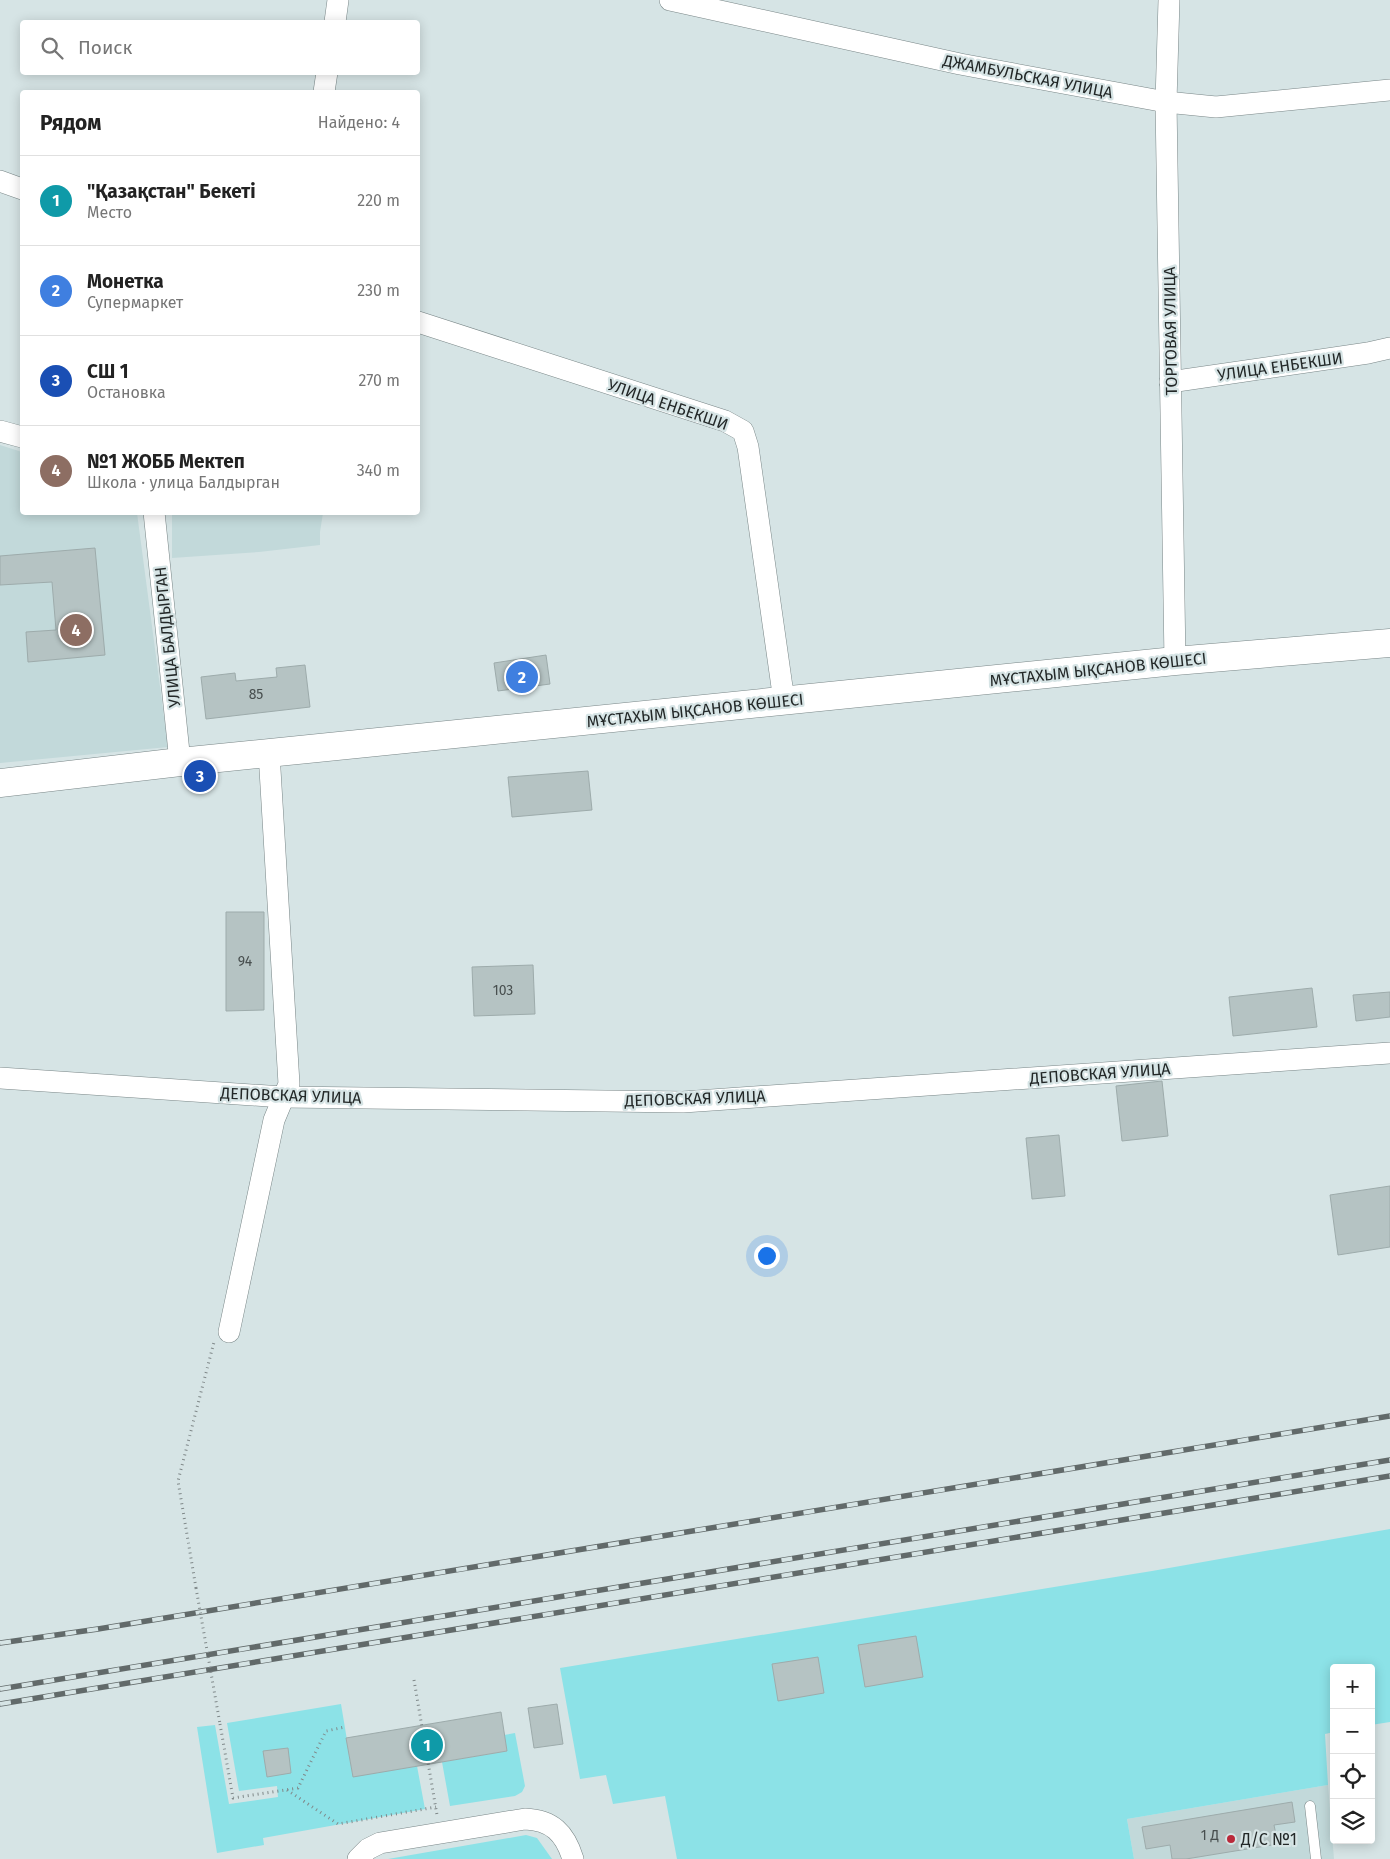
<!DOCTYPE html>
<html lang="ru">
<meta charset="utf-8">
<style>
:root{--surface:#fff;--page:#f6f6f6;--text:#222;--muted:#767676;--line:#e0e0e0;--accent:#1a73e8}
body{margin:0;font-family:"Fira Sans",sans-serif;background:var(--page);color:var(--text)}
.controls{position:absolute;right:15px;bottom:15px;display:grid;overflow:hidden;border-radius:5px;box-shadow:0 2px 12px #0003}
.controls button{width:45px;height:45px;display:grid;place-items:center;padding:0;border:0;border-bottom:1px solid var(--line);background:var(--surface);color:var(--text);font:25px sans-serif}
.you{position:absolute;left:766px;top:1255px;width:18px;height:18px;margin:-12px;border:4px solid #fff;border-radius:50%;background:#1a73e8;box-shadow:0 0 0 8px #1a73e833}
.badge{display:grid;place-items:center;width:32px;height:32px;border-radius:50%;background:var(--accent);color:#fff;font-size:16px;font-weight:700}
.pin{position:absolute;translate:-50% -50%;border:2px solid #fff;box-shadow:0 1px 5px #0006}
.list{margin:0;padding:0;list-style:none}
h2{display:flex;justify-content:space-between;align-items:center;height:65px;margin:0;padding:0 20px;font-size:21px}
h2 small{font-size:16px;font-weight:400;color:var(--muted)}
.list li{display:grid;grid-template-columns:32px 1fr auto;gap:15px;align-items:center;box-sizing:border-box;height:90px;padding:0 20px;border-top:1px solid var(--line)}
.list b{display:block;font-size:19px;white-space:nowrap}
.list p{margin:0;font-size:16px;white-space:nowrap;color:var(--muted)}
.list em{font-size:16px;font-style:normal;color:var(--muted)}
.icon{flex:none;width:28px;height:28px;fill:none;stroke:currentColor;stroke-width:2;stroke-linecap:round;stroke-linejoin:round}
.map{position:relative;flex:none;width:1390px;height:1859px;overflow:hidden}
.search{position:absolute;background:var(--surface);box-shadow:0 2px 12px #0003;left:20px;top:20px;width:400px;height:55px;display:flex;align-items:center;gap:12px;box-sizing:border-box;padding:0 18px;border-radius:5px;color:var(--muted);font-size:19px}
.panel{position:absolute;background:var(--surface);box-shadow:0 2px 12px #0003;left:20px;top:90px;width:400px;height:425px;border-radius:5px}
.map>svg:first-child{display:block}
.built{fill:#c2d9da}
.green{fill:#8ce2e7}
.building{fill:#b5c3c3;stroke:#9dabab}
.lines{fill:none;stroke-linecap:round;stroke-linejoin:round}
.lane-casing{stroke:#798687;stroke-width:11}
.street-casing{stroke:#798687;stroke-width:22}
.secondary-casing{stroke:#798687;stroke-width:29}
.path{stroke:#80898a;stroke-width:3;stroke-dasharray:1 4;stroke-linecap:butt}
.lane{stroke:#fff;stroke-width:10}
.street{stroke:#fff;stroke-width:21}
.secondary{stroke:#fff;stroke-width:28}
.rail-casing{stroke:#626a6a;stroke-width:5.5}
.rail{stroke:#d6e4e5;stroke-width:4;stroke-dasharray:11;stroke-linecap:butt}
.path-bridge{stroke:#80898a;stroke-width:3;stroke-dasharray:1 4;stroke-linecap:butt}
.poi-dot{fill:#ba293a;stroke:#d6e4e5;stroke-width:2}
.labels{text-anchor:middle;stroke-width:4.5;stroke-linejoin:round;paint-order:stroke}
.number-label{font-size:14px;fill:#484f4f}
.street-label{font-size:16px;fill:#232828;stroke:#d6e4e5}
.poi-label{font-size:16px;fill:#232828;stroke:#d6e4e5;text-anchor:start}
</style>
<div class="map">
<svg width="1390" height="1859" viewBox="0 0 1390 1859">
<rect width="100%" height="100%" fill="#d6e4e5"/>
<!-- built -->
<g class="built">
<polygon points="0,445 22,452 22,512 137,513 168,747 0,763"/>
<polygon points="172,513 323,513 320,532 320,545 259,552 172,558"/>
<polygon points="1328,1785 1334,1859 1134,1859 1127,1819"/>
</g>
<!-- green -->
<g class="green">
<polygon points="1390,1529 1390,1722 1371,1725 1371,1668 1334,1668 1334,1732 1325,1734 1328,1785 1127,1819 1134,1859 677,1859 665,1796 613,1804 606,1775 580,1779 560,1668 1152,1571"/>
<polygon points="341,1704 353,1776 417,1766 425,1809 263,1838 264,1845 217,1853 197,1727 215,1725 229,1804 278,1797 277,1786 239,1791 227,1723"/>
<polygon points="515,1733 525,1786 522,1792 515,1796 450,1806 442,1762 507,1751 504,1735"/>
<polygon points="526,1835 537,1838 552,1859 388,1859"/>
</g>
<!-- building -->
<g class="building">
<polygon points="95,548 105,655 28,662 26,632 56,630 52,582 0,585 0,556"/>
<polygon points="546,655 550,684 498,691 494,663"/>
<polygon points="305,665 310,707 206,719 201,677 235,673 236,681 277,677 276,668"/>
<polygon points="588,771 592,810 512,817 508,777"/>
<polygon points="226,912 264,912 264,1010 226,1011"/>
<polygon points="533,965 535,1014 474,1016 472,967"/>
<polygon points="1312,988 1317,1027 1233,1036 1229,997"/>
<polygon points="1390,992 1390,1017 1356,1021 1353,995"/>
<polygon points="1162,1081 1168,1136 1122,1141 1116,1086"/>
<polygon points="1059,1135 1065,1196 1032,1199 1026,1138"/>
<polygon points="1390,1186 1390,1247 1338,1255 1330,1195"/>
<polygon points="916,1636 923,1677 865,1687 858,1645"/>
<polygon points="818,1657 824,1693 778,1701 772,1664"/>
<polygon points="557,1704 563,1744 534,1748 528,1708"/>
<polygon points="501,1712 507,1751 353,1777 346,1738"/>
<polygon points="288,1748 291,1773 267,1777 263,1751"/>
<polygon points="1292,1802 1295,1822 1274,1825 1278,1844 1186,1859 1172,1859 1170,1845 1146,1849 1142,1827"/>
</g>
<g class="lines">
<!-- lane casing -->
<g class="lane-casing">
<polyline id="lane" points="1310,1806 1316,1859"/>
</g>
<!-- street casing -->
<g class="street-casing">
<g id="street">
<polyline points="670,0 960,64 1166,102 1216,107 1390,90"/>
<polyline points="1169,0 1166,102 1175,661"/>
<polyline points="335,22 338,0"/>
<polyline points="324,92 327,72"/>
<polyline points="0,181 22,189"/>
<polyline points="418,322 725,421 743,431 748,447 784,701"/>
<polyline points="1170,382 1368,353 1390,348"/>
<polyline points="0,431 22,437"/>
<polyline points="154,512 180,762"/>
<polyline points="0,1078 283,1097 683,1102 1390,1053"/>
<polyline points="229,1332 274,1120 289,1084 269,753"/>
<path d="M358,1859l10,-10 12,-6 145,-24c27,1 40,14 48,40"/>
</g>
</g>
<!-- secondary casing -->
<g class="secondary-casing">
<polyline id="secondary" points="0,783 180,762 1175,661 1390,643"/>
</g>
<!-- path -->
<g class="path">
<polyline points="196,1588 178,1481 214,1342"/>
<polyline points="414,1680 437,1815"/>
<polyline points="220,1724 233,1798 298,1788 326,1731 345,1727"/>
<polyline points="287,1790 338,1824 436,1807"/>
</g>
<!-- lane -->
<use href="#lane" class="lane"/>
<!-- street -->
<use href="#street" class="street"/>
<!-- secondary -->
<use href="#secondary" class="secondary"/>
<!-- rail casing -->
<g class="rail-casing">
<g id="rail">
<polyline points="0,1643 98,1629 1390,1416"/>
<polyline points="0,1689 1390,1460"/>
<polyline points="0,1704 1390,1476"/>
</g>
</g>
<!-- rail -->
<use href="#rail" class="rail"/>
<!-- path-bridge -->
<polyline class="path-bridge" points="196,1588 220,1724"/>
</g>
<!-- markers -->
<circle class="poi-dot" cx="1231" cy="1839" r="5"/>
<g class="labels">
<!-- number labels -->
<g class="number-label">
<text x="256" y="699">85</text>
<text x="245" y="966">94</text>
<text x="503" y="995">103</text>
<text x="1210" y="1840">1 Д</text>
</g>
<!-- street labels -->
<g class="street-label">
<text transform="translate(1028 76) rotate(11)" y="6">ДЖАМБУЛЬСКАЯ УЛИЦА</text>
<text transform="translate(1170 331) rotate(-91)" y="6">ТОРГОВАЯ УЛИЦА</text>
<text transform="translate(1280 366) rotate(-8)" y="6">УЛИЦА ЕНБЕКШИ</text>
<text transform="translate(668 404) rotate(19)" y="6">УЛИЦА ЕНБЕКШИ</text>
<text transform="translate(167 637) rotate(-96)" y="6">УЛИЦА БАЛДЫРГАН</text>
<text transform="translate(1098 669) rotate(-6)" y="6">МҰСТАХЫМ ЫҚСАНОВ КӨШЕСІ</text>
<text transform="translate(695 710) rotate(-6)" y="6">МҰСТАХЫМ ЫҚСАНОВ КӨШЕСІ</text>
<text transform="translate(1100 1073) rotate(-4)" y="6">ДЕПОВСКАЯ УЛИЦА</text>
<text transform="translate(291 1095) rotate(2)" y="6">ДЕПОВСКАЯ УЛИЦА</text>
<text transform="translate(695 1098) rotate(-2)" y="6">ДЕПОВСКАЯ УЛИЦА</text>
</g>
<!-- poi labels -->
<g class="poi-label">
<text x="1241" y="1845">Д/С №1</text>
</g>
</g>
</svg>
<div class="controls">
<button>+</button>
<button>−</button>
<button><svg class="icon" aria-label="locate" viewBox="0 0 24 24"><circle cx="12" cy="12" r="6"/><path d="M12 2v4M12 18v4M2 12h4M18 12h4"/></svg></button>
<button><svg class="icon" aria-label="layers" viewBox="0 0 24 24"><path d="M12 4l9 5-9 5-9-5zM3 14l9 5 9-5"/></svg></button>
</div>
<div class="you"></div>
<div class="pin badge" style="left:427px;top:1745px;background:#0f9aa8">1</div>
<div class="pin badge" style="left:522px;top:677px;background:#3f7fe0">2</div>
<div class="pin badge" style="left:200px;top:776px;background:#1a4fb4">3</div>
<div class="pin badge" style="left:76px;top:630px;background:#8d6e63">4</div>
<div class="search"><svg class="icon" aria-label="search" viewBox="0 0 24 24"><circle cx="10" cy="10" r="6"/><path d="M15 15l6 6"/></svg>Поиск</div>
<section class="panel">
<h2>Рядом<small>Найдено: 4</small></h2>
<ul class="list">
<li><span class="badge" style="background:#0f9aa8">1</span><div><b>&quot;Қазақстан&quot; Бекеті</b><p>Место</p></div><em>220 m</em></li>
<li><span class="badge" style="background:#3f7fe0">2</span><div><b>Монетка</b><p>Супермаркет</p></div><em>230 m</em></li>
<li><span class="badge" style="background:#1a4fb4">3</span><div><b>СШ 1</b><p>Остановка</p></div><em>270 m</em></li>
<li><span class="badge" style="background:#8d6e63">4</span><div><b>№1 ЖОББ Мектеп</b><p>Школа · улица Балдырган</p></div><em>340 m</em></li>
</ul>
</section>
</div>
